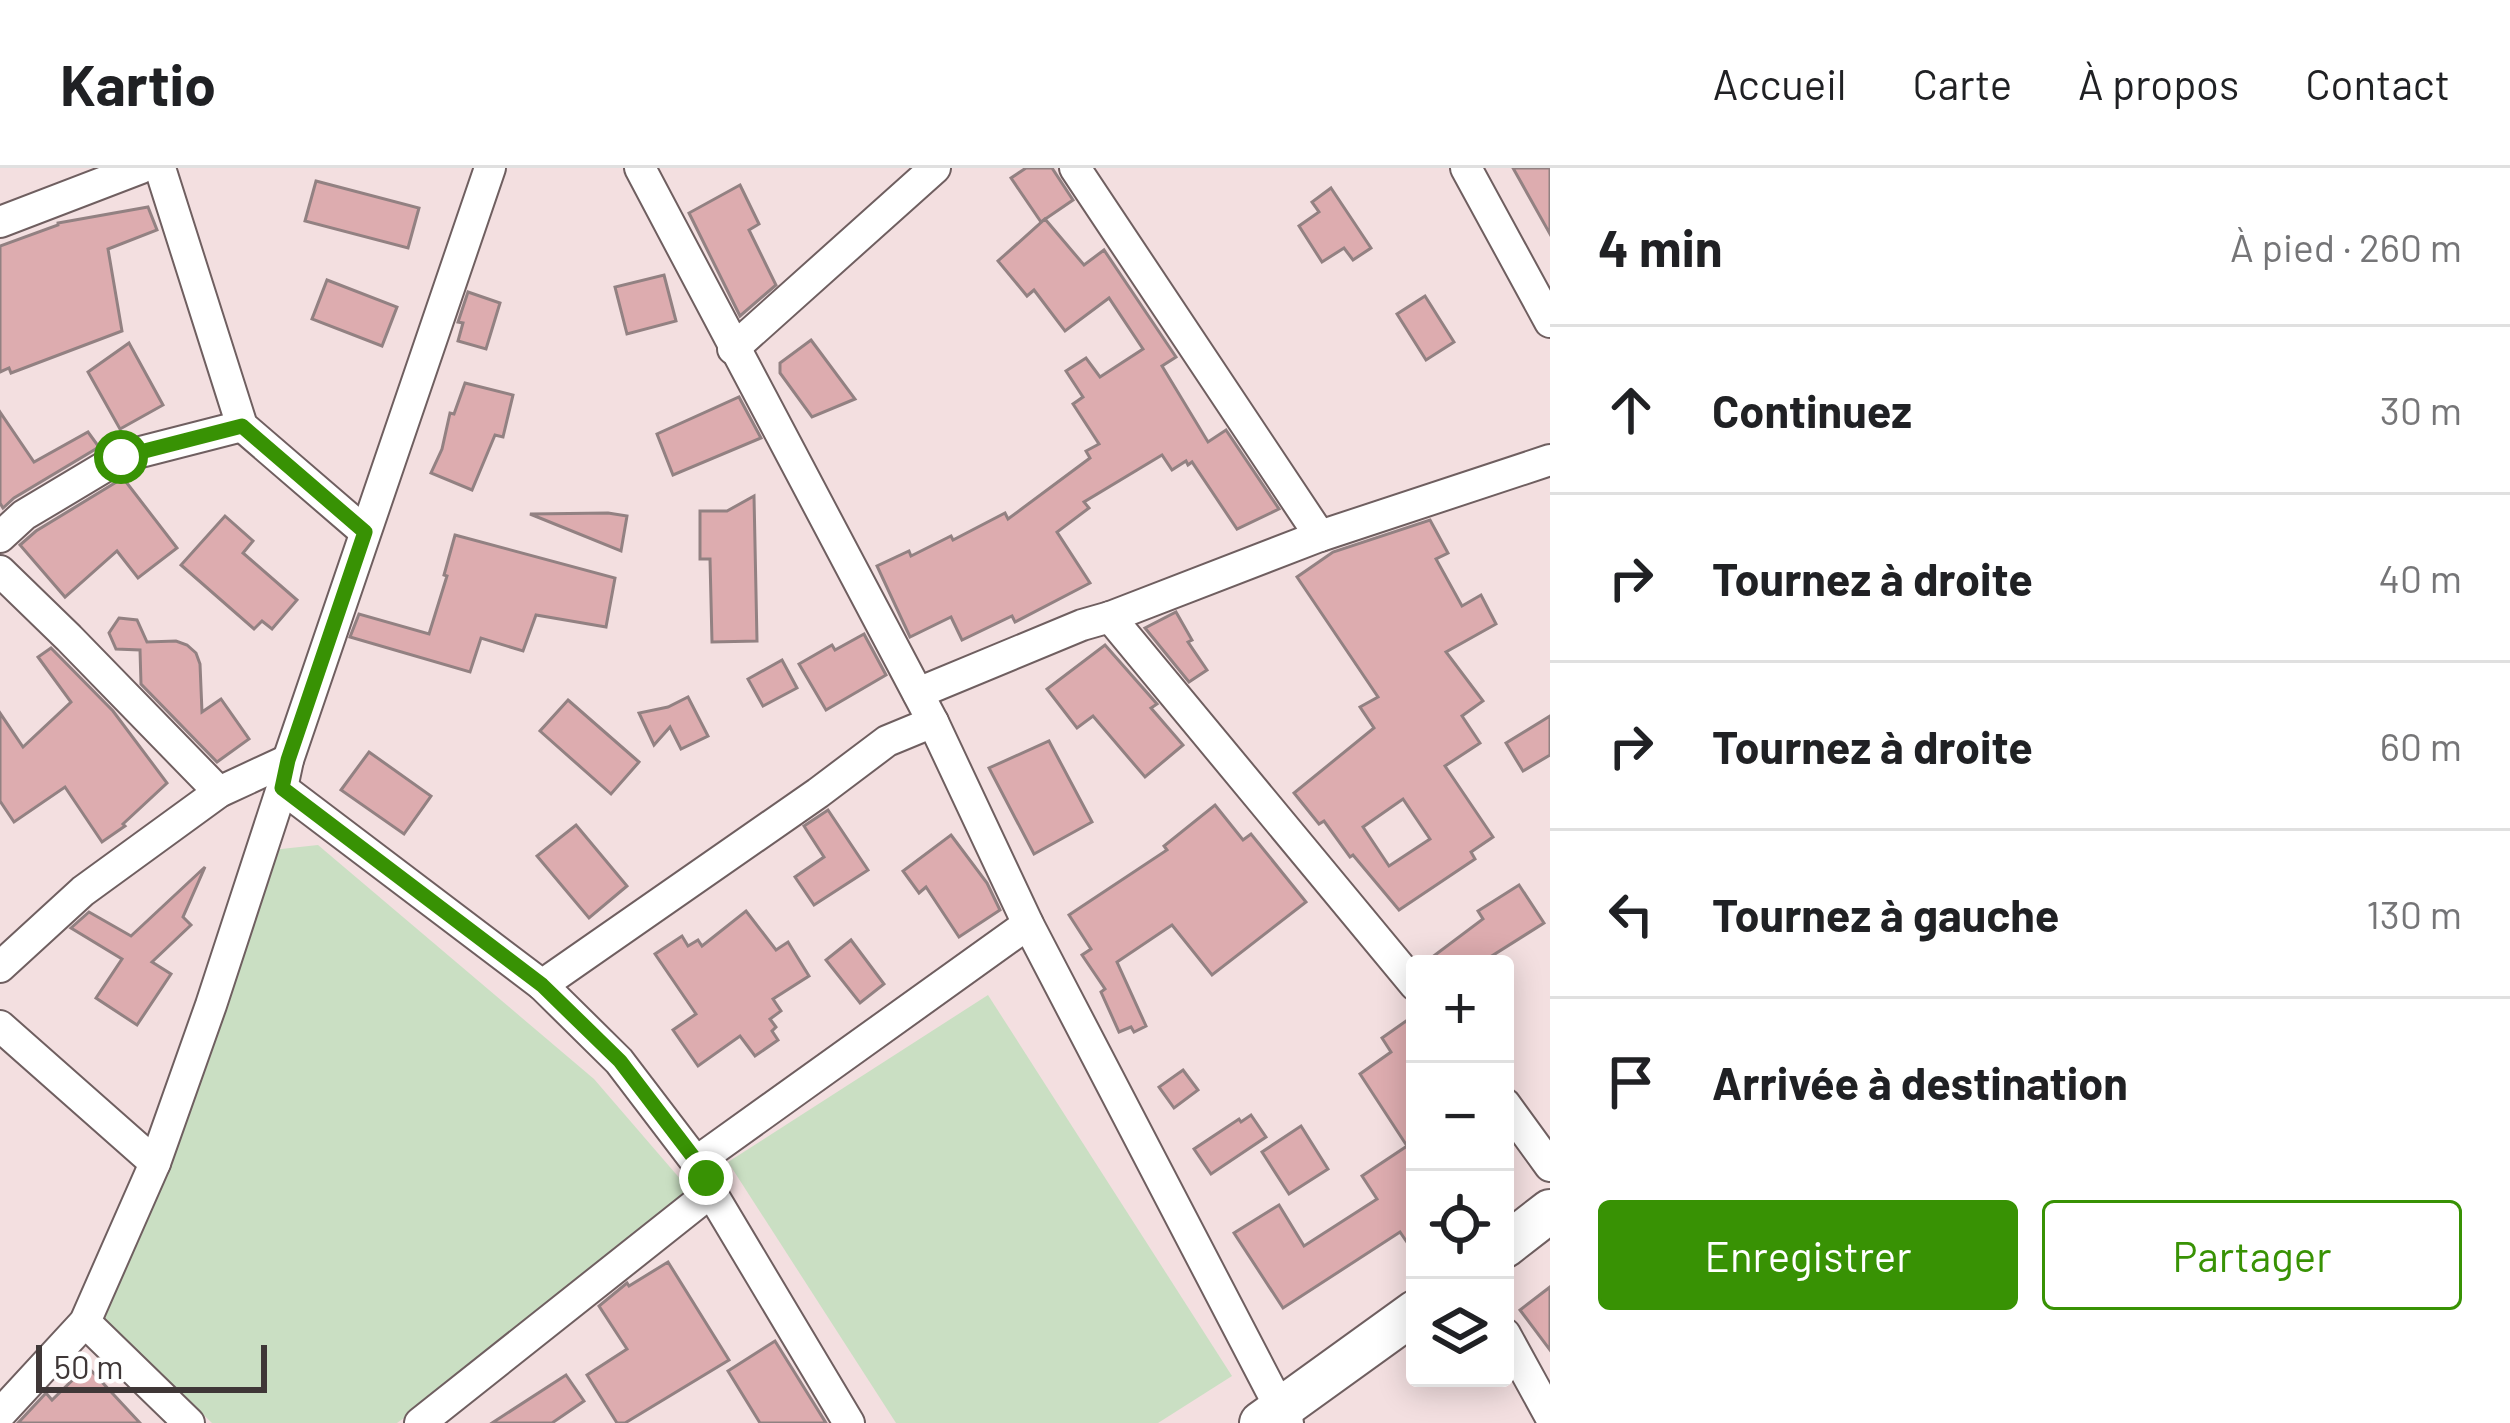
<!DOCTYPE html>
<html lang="fr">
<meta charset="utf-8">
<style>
:root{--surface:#fff;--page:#f2f2f2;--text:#202124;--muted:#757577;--line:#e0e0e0;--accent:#389204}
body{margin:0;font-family:Barlow,sans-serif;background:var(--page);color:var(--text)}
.controls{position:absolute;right:36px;bottom:36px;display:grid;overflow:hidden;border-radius:12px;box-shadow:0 6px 30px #0003}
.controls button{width:108px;height:108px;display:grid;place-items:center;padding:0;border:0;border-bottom:3px solid var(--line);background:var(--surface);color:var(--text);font:60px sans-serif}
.scale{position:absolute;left:36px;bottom:30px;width:231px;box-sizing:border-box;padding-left:12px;border:6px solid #3f3737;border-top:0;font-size:33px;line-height:42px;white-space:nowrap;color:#3f3737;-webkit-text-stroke:9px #fff;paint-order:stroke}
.stop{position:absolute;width:36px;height:36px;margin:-27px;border:9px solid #389204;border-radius:50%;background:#fff}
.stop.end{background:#389204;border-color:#fff;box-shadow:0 3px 12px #0008}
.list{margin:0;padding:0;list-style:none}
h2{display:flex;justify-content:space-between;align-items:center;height:156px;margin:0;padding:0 48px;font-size:51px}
h2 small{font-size:39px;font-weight:400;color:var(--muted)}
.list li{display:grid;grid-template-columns:78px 1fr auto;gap:36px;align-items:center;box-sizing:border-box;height:168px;padding:0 48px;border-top:3px solid var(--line)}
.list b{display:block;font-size:45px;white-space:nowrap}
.list em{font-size:39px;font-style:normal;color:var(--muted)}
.actions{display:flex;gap:24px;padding:36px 48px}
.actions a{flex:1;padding:27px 0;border:3px solid var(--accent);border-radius:12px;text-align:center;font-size:42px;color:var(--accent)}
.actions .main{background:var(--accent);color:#fff}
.icon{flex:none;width:66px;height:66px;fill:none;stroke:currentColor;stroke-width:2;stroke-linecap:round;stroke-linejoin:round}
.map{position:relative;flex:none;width:1550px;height:1255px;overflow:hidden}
header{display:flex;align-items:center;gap:72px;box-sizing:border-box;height:168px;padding:0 60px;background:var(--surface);border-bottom:3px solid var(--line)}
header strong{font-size:57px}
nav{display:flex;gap:66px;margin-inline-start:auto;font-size:42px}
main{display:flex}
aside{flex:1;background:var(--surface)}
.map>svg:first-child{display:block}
.green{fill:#cadfc3}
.building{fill:#ddacaf;stroke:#928182;stroke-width:3;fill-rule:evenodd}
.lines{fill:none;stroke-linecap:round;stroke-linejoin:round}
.street-casing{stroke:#6f5f60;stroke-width:34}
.secondary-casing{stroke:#6f5f60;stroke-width:46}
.street{stroke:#fff;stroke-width:30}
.secondary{stroke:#fff;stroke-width:42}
.route{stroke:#389204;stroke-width:15}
</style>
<header>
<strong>Kartio</strong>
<nav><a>Accueil</a><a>Carte</a><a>À propos</a><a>Contact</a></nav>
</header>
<main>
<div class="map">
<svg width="1550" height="1255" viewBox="0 0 1550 1255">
<rect width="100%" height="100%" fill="#f3dfe0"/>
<!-- green -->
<g class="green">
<polygon points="318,677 594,911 688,1020 690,1032 558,1139 397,1255 212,1255 99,1147 272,682"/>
<polygon points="988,827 1232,1208 1158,1255 896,1255 728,994"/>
</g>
<!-- building -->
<g class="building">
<polygon points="1026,0 1052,0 1073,32 1041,54 1011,10"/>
<polygon points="1513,0 1550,0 1550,66"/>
<polygon points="316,13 419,40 408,80 305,53"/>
<polygon points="740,17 759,56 749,62 776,117 740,148 689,45"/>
<polygon points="1331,20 1371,80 1353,92 1344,80 1322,94 1299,58 1319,44 1312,34"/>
<polygon points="148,39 157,62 108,81 122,163 11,205 9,200 0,204 0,78 58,57 58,55"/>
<polygon points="1045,51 1084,97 1104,82 1176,189 1162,198 1208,274 1226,262 1279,341 1237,361 1192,294 1188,297 1186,293 1172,302 1162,287 1084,334 1089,340 1057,364 1090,415 1015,454 1012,448 962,472 951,449 910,469 877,398 909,383 911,388 951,368 953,372 1005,345 1008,351 1090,290 1086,283 1099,276 1073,236 1083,229 1066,203 1086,190 1100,209 1143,181 1109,130 1065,163 1034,122 1027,128 998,93"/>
<polygon points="664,107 676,153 627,166 615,119"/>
<polygon points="327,112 397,139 382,178 312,151"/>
<polygon points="468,124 500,135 486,181 458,173 463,155 458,154"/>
<polygon points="1425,128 1454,174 1426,192 1397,146"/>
<polygon points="811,172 855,231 812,249 780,205 780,195"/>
<polygon points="129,175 163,237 120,261 88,204"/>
<polygon points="465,215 513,227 503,269 495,267 472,322 431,305 442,281 450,245 454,246"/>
<polygon points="739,229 761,270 673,307 657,266"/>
<polygon points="0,244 34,294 88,264 99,279 14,330 3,340 0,335"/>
<polygon points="123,310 177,380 138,410 117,383 65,429 20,377 36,363"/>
<polygon points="754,328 757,473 712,474 710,391 700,391 700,343 727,343"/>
<polygon points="608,345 627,348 621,383 530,346"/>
<polygon points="225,348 253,373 243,385 297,432 272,461 262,453 254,461 181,397"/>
<path d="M1430,352l18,33 -12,6 26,47 19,-11 15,29 -50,28 37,49 -21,15 18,27 -35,23 48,71 -22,15 4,7 -76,51 -46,-55 -3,2 -26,-36 -5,3 -25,-31 80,-65 -14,-21 18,-10 -81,-120 36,-25zM1403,631l27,40 -41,27 -26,-39z"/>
<polygon points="455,367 615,410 606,459 536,447 523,483 481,470 470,504 350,469 359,446 429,466 447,408 444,407"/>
<polygon points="1176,444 1192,472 1188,474 1207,502 1189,514 1145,460"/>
<polygon points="119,450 137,452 147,474 176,473 187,477 196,485 200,496 202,544 221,531 249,571 217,594 141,516 140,482 116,481 109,465"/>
<polygon points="864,466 886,507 826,542 799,496 832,477 835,482"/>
<polygon points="1105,477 1157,536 1151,540 1183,577 1145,609 1093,548 1077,560 1047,521"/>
<polygon points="51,480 113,543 167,615 123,656 125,658 102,674 65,619 14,654 0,633 0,545 23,579 71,534 38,489"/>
<polygon points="782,492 797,520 763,538 748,511"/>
<polygon points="688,529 708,568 681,581 670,559 654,577 639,545 668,539"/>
<polygon points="568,532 639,594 611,626 540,563"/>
<polygon points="1550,548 1550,587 1523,603 1506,575"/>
<polygon points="1049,573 1092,654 1034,686 989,600"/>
<polygon points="369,584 431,628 404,666 341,622"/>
<polygon points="1215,637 1243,672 1251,666 1306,734 1212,807 1172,757 1117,794 1146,858 1134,864 1131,859 1119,864 1101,824 1105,821 1082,787 1091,781 1069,747 1167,682 1164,678"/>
<polygon points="828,642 868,702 814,737 795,709 824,689 804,658"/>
<polygon points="576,657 627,718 589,750 537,688"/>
<polygon points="951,667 987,715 1000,742 959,769 926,719 919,725 903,703"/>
<polygon points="205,699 183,749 191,757 152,794 171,806 137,857 96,830 122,791 71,760 89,744 131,768"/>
<polygon points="1519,717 1544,755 1479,796 1423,796 1483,751 1478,743"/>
<polygon points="746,743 776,782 788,774 809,808 773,831 781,843 770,851 776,859 772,863 778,872 755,888 740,868 698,898 673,862 696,846 655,786 682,768 688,778 698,772 702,778"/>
<polygon points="851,772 884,816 860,835 826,792"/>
<polygon points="1406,853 1415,866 1415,1086 1400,1064 1283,1140 1234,1065 1279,1037 1304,1078 1377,1031 1362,1008 1407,978 1360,906 1391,884 1382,870"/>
<polygon points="1183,902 1198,922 1174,940 1159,919"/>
<polygon points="1251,947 1266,969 1211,1006 1194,981 1239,951 1241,954"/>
<polygon points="1301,958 1328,1001 1289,1026 1262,984"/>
<polygon points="668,1094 729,1192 625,1255 617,1255 587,1207 627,1181 599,1138 627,1115 629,1118"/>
<polygon points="1550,1119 1550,1182 1520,1142"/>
<polygon points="775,1173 826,1255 760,1255 728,1203"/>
<polygon points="87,1198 140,1255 18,1255 46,1225 52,1232"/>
<polygon points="566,1207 584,1233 552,1255 492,1255"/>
</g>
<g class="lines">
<!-- street casing -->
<g class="street-casing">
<g id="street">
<polyline points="160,0 242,258 365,364"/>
<polyline points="640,0 933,554 1028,756 1288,1255"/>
<polyline points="1075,0 1320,368"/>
<polyline points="1466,0 1550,154"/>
<polyline points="0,54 141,0"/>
<polyline points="733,181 935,0"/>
<polyline points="0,369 24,347 121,289 242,258"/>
<polyline points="0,403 69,470 219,624"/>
<polyline points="1110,449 1415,817"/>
<polyline points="918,525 1082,457 1110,449 1320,368 1550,292"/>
<polyline points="282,620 542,817 818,625 887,573 933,554"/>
<polyline points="0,799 83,723 219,624 288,592"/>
<polyline points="542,817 619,893 696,994 711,1024 849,1255"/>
<polyline points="0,858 155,995"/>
<polyline points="1505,936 1550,998"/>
<polyline points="696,994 1028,756"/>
<polyline points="85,1154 189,1255"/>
<polyline points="1505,1166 1550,1248"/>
<polyline points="0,1246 85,1154 155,995 211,837 282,620 288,592 490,0"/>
<polyline points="420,1255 711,1024"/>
</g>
</g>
<!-- secondary casing -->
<g class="secondary-casing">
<g id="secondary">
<polyline points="1505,1078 1550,1043"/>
<polyline points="1261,1255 1415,1144"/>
</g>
</g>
<!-- street -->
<use href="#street" class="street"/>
<!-- secondary -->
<use href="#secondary" class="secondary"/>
</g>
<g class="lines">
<!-- route -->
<polyline class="route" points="121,289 242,258 365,364 288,592 282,620 542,817 620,893 697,994 706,1010"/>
</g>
</svg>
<div class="controls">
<button>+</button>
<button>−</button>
<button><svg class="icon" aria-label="locate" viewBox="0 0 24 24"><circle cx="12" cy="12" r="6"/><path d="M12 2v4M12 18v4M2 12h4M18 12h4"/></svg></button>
<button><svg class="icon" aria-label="layers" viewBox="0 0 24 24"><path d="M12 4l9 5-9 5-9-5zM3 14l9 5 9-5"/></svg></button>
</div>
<div class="scale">50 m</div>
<div class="stop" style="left:121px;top:289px"></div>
<div class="stop end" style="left:706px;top:1010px"></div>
</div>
<aside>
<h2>4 min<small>À pied · 260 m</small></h2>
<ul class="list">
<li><svg class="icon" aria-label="ahead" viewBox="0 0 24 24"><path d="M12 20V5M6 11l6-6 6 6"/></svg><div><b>Continuez</b></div><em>30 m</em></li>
<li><svg class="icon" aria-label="right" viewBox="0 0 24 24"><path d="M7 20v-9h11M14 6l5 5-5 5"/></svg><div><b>Tournez à droite</b></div><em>40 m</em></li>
<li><svg class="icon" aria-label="right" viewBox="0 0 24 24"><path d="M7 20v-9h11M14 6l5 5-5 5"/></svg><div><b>Tournez à droite</b></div><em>60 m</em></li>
<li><svg class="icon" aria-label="left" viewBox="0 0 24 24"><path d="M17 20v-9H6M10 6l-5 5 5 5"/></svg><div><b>Tournez à gauche</b></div><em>130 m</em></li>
<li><svg class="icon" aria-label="arrive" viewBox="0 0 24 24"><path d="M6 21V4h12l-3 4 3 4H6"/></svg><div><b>Arrivée à destination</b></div></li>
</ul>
<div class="actions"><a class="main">Enregistrer</a><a>Partager</a></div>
</aside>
</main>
